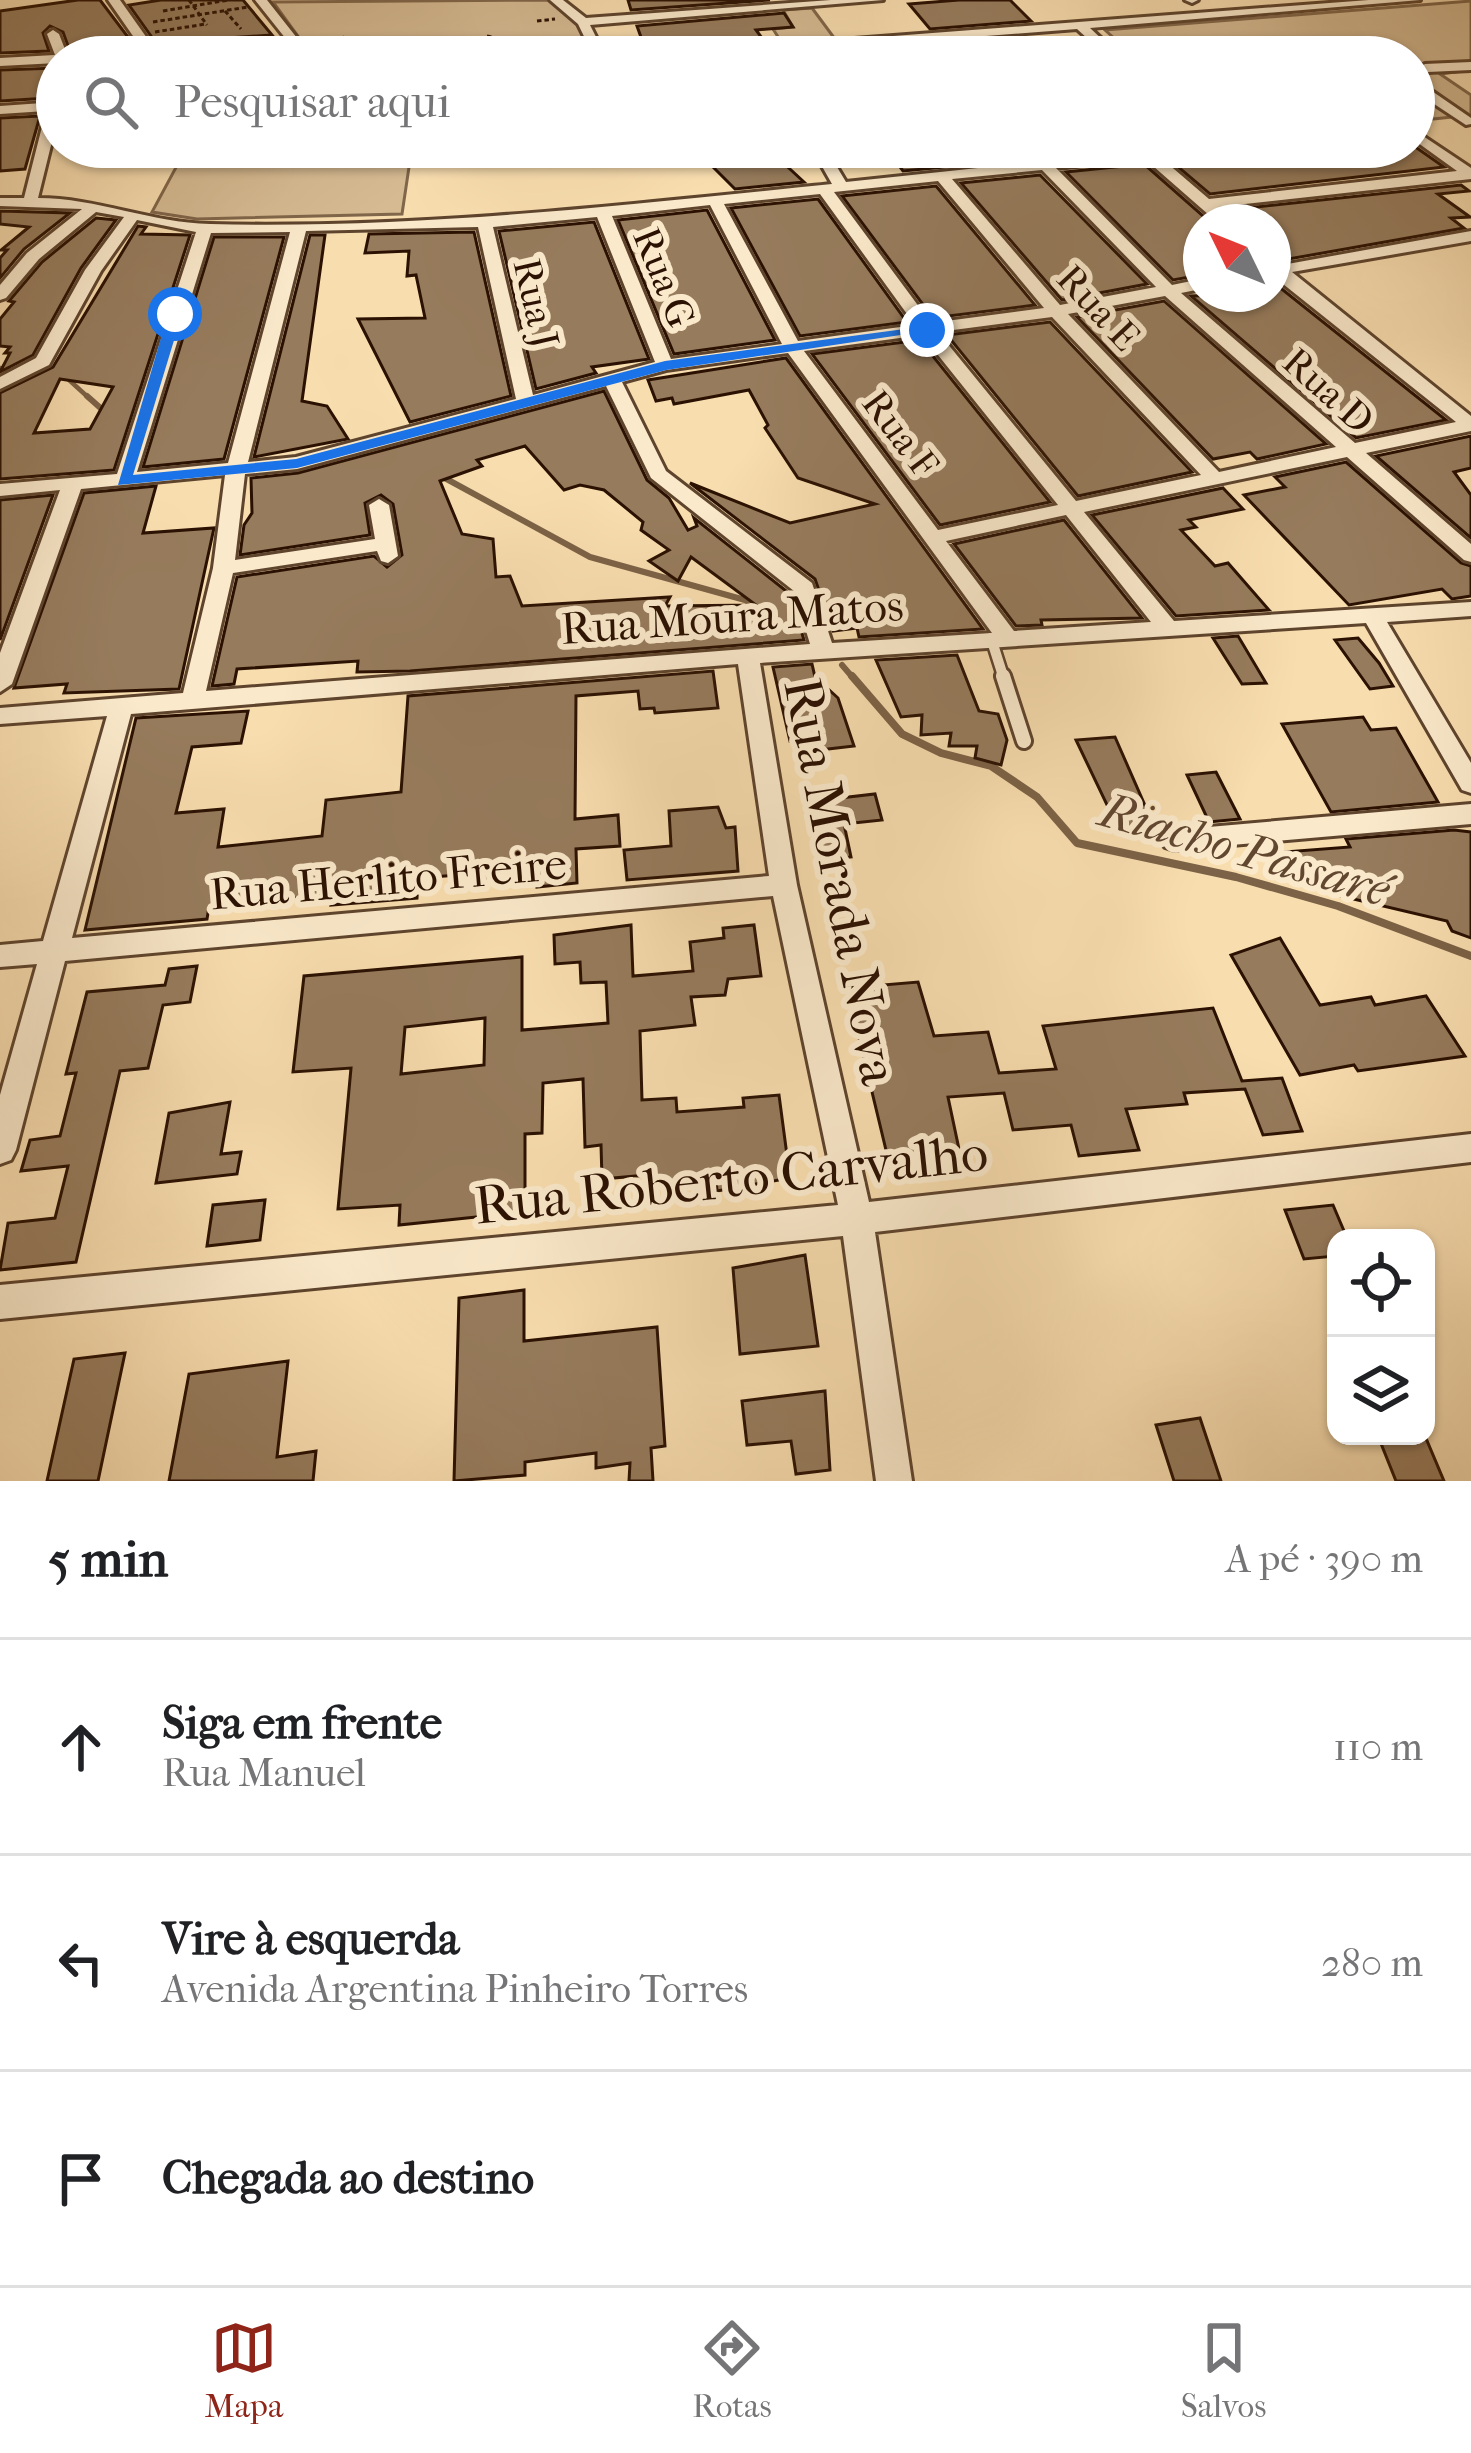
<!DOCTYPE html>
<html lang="pt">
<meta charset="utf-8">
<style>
:root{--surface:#fff;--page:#f6f6f6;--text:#202124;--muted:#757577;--line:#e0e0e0;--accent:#8f2418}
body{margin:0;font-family:"IM FELL French Canon",serif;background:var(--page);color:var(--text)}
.controls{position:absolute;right:36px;bottom:36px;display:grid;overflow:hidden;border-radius:24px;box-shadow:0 3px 9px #0004}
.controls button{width:108px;height:108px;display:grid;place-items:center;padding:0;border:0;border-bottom:3px solid var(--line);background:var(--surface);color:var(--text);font:60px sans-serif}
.compass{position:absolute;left:1183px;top:204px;width:108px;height:108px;border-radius:50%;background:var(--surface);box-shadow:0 3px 9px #0004;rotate:313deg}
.stop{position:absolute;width:36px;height:36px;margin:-27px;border:9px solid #1a73e8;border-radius:50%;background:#fff}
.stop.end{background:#1a73e8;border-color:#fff;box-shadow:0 3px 12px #0008}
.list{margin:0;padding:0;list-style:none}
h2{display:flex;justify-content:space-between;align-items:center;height:156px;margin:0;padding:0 48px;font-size:51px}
h2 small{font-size:39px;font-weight:400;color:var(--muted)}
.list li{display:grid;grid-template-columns:78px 1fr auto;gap:36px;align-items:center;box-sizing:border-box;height:216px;padding:0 48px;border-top:3px solid var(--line)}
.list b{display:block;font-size:45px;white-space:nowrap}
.list p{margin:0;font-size:39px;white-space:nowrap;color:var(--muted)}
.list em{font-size:39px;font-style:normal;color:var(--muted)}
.icon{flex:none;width:66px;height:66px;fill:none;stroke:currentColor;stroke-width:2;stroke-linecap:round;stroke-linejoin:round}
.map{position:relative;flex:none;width:1471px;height:1481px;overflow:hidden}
.search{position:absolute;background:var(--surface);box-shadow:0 3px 9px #0004;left:36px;right:36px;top:36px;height:132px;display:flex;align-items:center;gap:30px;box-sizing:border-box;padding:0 42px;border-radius:66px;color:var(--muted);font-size:45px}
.sheet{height:804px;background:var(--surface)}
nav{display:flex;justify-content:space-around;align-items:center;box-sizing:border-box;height:168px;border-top:3px solid var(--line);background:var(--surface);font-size:33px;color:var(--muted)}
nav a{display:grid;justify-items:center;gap:6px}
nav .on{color:var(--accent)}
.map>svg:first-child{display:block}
.green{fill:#d5ba92;stroke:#80664a;stroke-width:3}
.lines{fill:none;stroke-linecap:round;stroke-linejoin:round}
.stream-far2{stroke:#7c6246;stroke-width:4.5}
.stream-far1{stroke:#7c6246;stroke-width:6}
.stream{stroke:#7c6246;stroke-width:8}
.building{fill:#967b5c;stroke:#2b1102;stroke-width:3;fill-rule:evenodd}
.lane-far1-casing{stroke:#5e442d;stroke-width:15}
.lane-casing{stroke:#5e442d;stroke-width:20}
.street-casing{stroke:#5e442d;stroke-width:6}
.path{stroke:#2b1102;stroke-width:3;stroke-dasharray:4.5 3;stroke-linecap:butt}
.lane-far1{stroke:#fae9cb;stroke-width:10}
.lane{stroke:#fae9cb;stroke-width:14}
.street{fill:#fae9cb;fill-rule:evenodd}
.route{fill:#1a73e8}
.labels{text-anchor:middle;stroke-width:12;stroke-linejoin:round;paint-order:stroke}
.far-street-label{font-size:39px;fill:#2b1102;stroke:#fae9cb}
.street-label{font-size:45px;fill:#2b1102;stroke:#fae9cb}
.water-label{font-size:48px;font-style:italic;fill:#614730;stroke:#fae9cb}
.near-street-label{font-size:54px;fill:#2b1102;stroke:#fae9cb}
</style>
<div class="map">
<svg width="1471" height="1481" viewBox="0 0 1471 1481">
<rect width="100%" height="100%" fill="#f8ddaf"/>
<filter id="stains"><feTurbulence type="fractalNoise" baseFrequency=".00167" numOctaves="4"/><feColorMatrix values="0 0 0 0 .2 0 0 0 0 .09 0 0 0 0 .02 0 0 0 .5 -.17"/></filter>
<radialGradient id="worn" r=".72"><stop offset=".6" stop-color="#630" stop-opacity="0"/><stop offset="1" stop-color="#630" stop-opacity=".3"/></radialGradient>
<!-- green -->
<g class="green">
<polygon points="551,0 574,18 595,57 313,57 273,2"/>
<polygon points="1471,1 1471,70 1440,74 1471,95 1471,115 1414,121 1414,57 1135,57 1105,30"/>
<polygon points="812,8 835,39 782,43 773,29 793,27 783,10"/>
<polygon points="298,147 412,147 402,214 197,219 152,212 181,158 190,153"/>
</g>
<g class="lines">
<!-- stream-far2 -->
<g class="stream-far2">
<polyline points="0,368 41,378"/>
<polyline points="68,379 90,399"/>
</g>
<!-- stream-far1 -->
<g class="stream-far1">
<polyline points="87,396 105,412"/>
<polyline points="441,476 590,557 763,605"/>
<polyline points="842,665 854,679"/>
</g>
<!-- stream -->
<polyline class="stream" points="852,676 902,734 941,753 991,766 1037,797 1077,843 1236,877 1338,906 1471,956"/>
</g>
<!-- building -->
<g class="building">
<polygon points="78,0 100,0 134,45 72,57 63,32 50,26 43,33 49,51 0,53 0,11"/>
<polygon points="161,0 243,0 272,35 156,43 129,5"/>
<polygon points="628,0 770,0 631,10"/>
<polygon points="959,0 1010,0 1031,21 930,29 909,4"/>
<polygon points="784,13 793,27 756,30 762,38 732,44 668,49 658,57 654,40 642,40 637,26"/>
<polygon points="1014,38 1029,55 955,57 944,44"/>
<polygon points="57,68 57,93 49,98 0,101 0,70"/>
<polygon points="40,116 25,169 0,171 0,118"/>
<polygon points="1414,146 1444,167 1210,194 1171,161 1294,147"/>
<polygon points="746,147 766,147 804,182 735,189 710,164 751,156"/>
<polygon points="885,147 939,147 955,166 903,171"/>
<polygon points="1144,164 1210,222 1201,222 1201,275 1173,280 1066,172"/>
<polygon points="1040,175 1147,284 1062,300 961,183"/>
<polygon points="1461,185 1469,191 1438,194 1470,217 1451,218 1464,228 1283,260 1273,256 1273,222 1238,222 1228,210"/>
<polygon points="936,186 1035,305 933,318 842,196"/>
<polygon points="818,199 907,322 800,336 731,208"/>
<polygon points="707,210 775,340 674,354 618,220"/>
<polygon points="0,211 70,213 24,249 0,278 0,258 7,250 1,250 29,227 0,224"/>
<polygon points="96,218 116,220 81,268 33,355 0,372 10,353 5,353 10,347 0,346 0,319 14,302 9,301 42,262"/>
<polygon points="594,222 649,359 592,367 596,373 536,389 499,231"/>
<path d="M138,226l8,1 -5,7 49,1 -76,235 -114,9v-86l53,-26zM60,379l53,8 -23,42 -56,4z"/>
<polygon points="474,232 511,396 410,422 358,319 425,318 416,275 407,276 409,251 365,253 369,234"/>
<polygon points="310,235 325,235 302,401 327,406 348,439 254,457"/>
<polygon points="214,237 284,237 224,459 143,467"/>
<polygon points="1273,282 1446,420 1356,438 1191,296 1273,294"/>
<polygon points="1164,301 1326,444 1257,459 1250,452 1213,459 1077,317"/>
<polygon points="1050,322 1192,472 1078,496 947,335"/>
<polygon points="920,340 1050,502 940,525 812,354"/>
<polygon points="786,358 983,629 859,637 857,628 833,631 815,579 690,483 790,523 875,504 798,478 765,428 768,425 749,390 674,404 672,398 656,401 648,380"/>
<path d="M604,391l43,89 22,18 19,32 9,-4 -3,-8 96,76 14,46 -394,31 -53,1 1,-11 -121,8 -3,15 -22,2 25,-109 137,-21 13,11 15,-12 -9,-51 -12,-9 -16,8 5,32 -130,20 4,-30 8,-12 -1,-35 47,-5zM525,446l39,44 16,-5 24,5 39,32 -2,8 28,20 -20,11 29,20 13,-24 65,48 -91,1 5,-9 -148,9 -12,-30 -14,1 -3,-38 -31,-5 -22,-53 42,-15 -5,-6z"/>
<polygon points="1471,436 1471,468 1454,472 1471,495 1471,538 1376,456"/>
<polygon points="1346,462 1461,563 1471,566 1471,596 1452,599 1442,589 1349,605 1244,495 1285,487 1275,477"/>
<polygon points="156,486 143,533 214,528 179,689 64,693 67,684 14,688 84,493"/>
<polygon points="1223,488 1243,509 1189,520 1196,527 1181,530 1215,566 1228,563 1269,610 1176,616 1092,515"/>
<polygon points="53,495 0,640 0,500"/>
<polygon points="1064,520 1142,618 1041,620 1042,625 1016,626 954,544"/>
<polygon points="1238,636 1266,683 1242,684 1213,638"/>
<polygon points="1358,638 1379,663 1393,686 1370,689 1335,640"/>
<polygon points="957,655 979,711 998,714 1007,740 1001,765 975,758 977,746 949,746 951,733 921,735 922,715 901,717 876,660"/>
<polygon points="812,664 815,677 838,698 854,746 802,752 799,740 790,741 773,667"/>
<polygon points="713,671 718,708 655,713 654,708 640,709 638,691 576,696 575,819 618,815 620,846 576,849 577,883 537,887 537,879 472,884 472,874 418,878 417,898 331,905 333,895 264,901 209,907 207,919 85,930 136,718 248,711 241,743 192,747 176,813 224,809 218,847 322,836 326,800 401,792 408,696"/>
<polygon points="1363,717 1371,730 1396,728 1438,802 1331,812 1282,724"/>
<polygon points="1115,737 1154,826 1119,830 1076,740"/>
<polygon points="1216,772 1240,819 1209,822 1187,775"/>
<polygon points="875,794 882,820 844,824 851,857 819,860 805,802"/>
<polygon points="718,807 726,828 735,827 738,871 627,880 624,850 671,846 669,811"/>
<polygon points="1454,830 1471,832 1471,938 1452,931 1447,921 1332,894 1327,885 1299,880 1284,852 1350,847 1346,839"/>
<path d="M631,925l2,51 60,-5 -3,-29 34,-4 -1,-10 31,-3 7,51 -33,3 -3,16 -34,2 4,28 -55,6 2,69 34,-2 1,14 67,-5 -1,-9 36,-3 11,83 -73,13 -1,-13 -68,7v-10l-46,4 -1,-34 -16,2 -2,-68 -40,4 -1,50 -17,1v78l-126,13 1,-20 -62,4 13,-141 -58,4 11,-96 218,-19v73l86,-7 -2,-41 -25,1 -1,-21 -25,2 -1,-29zM485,1018l-1,47 -83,9 4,-47z"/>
<polygon points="1280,938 1320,1005 1371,997 1375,1005 1426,996 1465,1056 1358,1071 1354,1065 1300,1075 1231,955"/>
<polygon points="197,966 190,1002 163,1005 148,1068 120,1071 76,1262 0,1270 8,1223 55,1218 68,1166 21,1171 30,1140 60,1136 76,1073 66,1074 87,992 165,985 169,969"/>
<polygon points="918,982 934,1036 988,1032 999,1073 1056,1069 1043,1026 1213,1008 1242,1081 1282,1078 1302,1131 1263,1135 1245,1089 1184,1093 1187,1104 1126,1109 1139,1150 1079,1156 1071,1125 1013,1130 1004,1093 948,1097 963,1168 892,1175 847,988"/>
<polygon points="230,1102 221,1154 241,1152 237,1174 156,1183 169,1113"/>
<polygon points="265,1200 260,1240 207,1246 213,1205"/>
<polygon points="1333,1205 1347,1238 1336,1238 1336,1256 1304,1259 1285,1210"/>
<polygon points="805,1255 818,1346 740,1354 733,1268"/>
<polygon points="524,1290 524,1341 657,1327 665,1446 651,1448 653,1481 629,1481 630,1463 596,1468 596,1453 525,1462 525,1475 454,1481 459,1298"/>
<polygon points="125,1353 98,1481 47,1481 74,1359"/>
<polygon points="288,1361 277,1457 316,1451 313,1481 169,1481 189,1374"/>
<polygon points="825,1391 830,1470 796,1474 791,1441 747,1445 742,1401"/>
<polygon points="1200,1418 1221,1481 1174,1481 1156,1425"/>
<polygon points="1378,1436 1425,1436 1444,1481 1396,1481"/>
</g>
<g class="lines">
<!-- lane-far1 casing -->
<g class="lane-far1-casing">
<polyline id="lane-far1" points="991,638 1004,679"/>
</g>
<!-- lane casing -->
<g class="lane-casing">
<polyline id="lane" points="1003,676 1024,741"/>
</g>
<!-- street casing -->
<g class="street-casing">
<g id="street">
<polygon points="108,0 120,0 154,48 286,39 255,0 267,0 312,57 300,57 291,46 137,57 80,57 142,49"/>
<polygon points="550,0 563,0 586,18 831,0 883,0 590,25 606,57 594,57 578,24"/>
<polygon points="1185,0 1198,0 1192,3"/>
<polygon points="1369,0 1420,0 1090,28 1121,57 1108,57 1077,29 716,57 662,57 668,53"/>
<polygon points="53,30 59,34 68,57 57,57 57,63 0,66 0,58 55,55 47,34"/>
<polygon points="1471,62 1471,70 1428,72 1422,78 1426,87 1471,118 1471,124 1466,125 1416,92 1414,71 1425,64"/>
<path d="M57,102v19l-19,77c59,0 114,25 172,26 209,5 415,-19 622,-40l-21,-37h14l21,35 332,-35h46l-7,4 -57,6 49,42 248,-28 -43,-31v-10l57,38v11l-253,28 16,15h-17l-72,-63 -89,9 116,117 29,-6v10l-20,4 174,150 101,-21 -183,-146v-16l9,5 189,-34v10l-179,31 179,144v15l-105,22 105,91v18l-7,-2 -117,-103 -263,55 90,109 297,-19v14l-84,6 84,141v30l-9,-3 -96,-167 -606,40 37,222 72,317 602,-68v28l-596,70 37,249h-36l-33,-245 -843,83v-34l838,-80 -65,-309 -708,65 -49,189 -5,10 -11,4v-69l37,-131 -37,3v-22l43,-4 64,-225 -107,8v-16l183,-15 30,-125 12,-93 -144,14 -69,195 -12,8v-39l60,-163 -60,6v-12l117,-10 79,-242 -59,-12 -36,51 -52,94 -49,24v-12l36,-19 49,-88 39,-53 -28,-5 -57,47 -33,39 -6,2v-15l27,-32 55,-44 -82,-3v-8h24l22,-87 -46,3v-8zM1042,170l114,117 -96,18 -108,-126zM938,181l106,127 -113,15 -97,-131zM820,194l95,131 -117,16 -74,-137zM710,205l72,139 -111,15 -59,-143zM597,217l58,145 -122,33 -40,-168zM478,227l38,172 -220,58 -48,5 58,-231zM290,232l-62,231 -91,9 74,-239zM1165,296l171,151 -117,25 -151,-158zM1052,317l149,158 -125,26 -138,-169zM922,335l136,170 -120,25 -134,-179zM788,353l204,280 -160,10 -20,-60 -146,-112 -44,-89 44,-12zM606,386l45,92 143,113 16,53 -604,47 27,-118 144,-22 4,10 7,2 10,-7 -9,-51 -10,-6 -10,6 6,34 -140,21 10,-86 52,-5zM1066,515l85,107 -137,9 -68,-90zM738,664l31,212 -697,62 59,-224z"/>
<polygon points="1471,804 1471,824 1174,850 1165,847 1161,840 1165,833 1174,830"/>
</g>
</g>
<!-- path -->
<g class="path">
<polyline points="189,0 207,25"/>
<polyline points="163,11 229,0"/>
<polyline points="225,11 241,29"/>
<polyline points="537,21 555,19"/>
<polyline points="153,22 248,7"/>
<polyline points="155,32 206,24"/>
<polyline points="487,36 508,41"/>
<polyline points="314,42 344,37"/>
<polyline points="433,57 514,42 580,54"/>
</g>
<!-- lane-far1 -->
<use href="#lane-far1" class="lane-far1"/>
<!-- lane -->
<use href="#lane" class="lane"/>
<!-- street -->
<use href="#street" class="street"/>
</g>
<!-- route -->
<polygon class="route" points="175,309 182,314 133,475 296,459 665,361 927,326 934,330 666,370 297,468 118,485 168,314"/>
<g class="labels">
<!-- far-street labels -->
<g class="far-street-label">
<text transform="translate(665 277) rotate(68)" y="14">Rua G</text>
<text transform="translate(537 303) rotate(77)" y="14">Rua J</text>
<text transform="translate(1099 307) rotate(47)" y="14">Rua E</text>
<text transform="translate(1329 390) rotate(42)" y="14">Rua D</text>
<text transform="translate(901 433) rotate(53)" y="14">Rua F</text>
</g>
<!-- street labels -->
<g class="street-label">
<text transform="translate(732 616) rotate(-4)" y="16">Rua Moura Matos</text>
<text transform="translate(388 878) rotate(-5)" y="16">Rua Herlito Freire</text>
</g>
<!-- water labels -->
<g class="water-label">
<text transform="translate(1245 849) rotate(16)" y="17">Riacho Passaré</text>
</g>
<!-- near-street labels -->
<g class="near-street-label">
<text transform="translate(842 881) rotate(79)" y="19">Rua Morada Nova</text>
<text transform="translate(731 1178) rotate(-6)" y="19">Rua Roberto Carvalho</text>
</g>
</g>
<rect width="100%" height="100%" filter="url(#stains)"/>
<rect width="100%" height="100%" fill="url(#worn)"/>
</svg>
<div class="controls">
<button><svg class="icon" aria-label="locate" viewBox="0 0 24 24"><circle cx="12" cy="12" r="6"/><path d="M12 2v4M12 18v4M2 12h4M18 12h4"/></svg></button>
<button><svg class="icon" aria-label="layers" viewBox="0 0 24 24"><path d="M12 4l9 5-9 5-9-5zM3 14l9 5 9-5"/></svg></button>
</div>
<svg class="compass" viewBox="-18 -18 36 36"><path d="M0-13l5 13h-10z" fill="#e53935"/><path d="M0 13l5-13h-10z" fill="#757577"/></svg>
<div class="stop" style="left:175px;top:314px"></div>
<div class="stop end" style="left:927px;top:330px"></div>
<div class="search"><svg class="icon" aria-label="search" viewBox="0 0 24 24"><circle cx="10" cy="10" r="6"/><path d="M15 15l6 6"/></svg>Pesquisar aqui</div>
</div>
<section class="sheet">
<h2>5 min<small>A pé · 390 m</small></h2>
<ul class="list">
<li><svg class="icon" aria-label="ahead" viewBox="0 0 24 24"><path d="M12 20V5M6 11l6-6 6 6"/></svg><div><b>Siga em frente</b><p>Rua Manuel</p></div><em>110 m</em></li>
<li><svg class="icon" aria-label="left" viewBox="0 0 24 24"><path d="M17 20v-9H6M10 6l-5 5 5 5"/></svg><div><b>Vire à esquerda</b><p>Avenida Argentina Pinheiro Torres</p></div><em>280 m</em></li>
<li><svg class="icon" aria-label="arrive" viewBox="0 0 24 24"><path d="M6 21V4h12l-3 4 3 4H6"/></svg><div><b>Chegada ao destino</b></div></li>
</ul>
</section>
<nav>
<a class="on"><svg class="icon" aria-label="map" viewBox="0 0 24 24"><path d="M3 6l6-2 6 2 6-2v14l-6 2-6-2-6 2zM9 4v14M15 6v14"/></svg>Mapa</a>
<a><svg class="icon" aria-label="directions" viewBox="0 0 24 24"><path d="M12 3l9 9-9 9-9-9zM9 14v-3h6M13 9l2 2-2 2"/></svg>Rotas</a>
<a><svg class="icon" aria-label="saved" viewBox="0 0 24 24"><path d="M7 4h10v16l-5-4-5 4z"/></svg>Salvos</a>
</nav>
